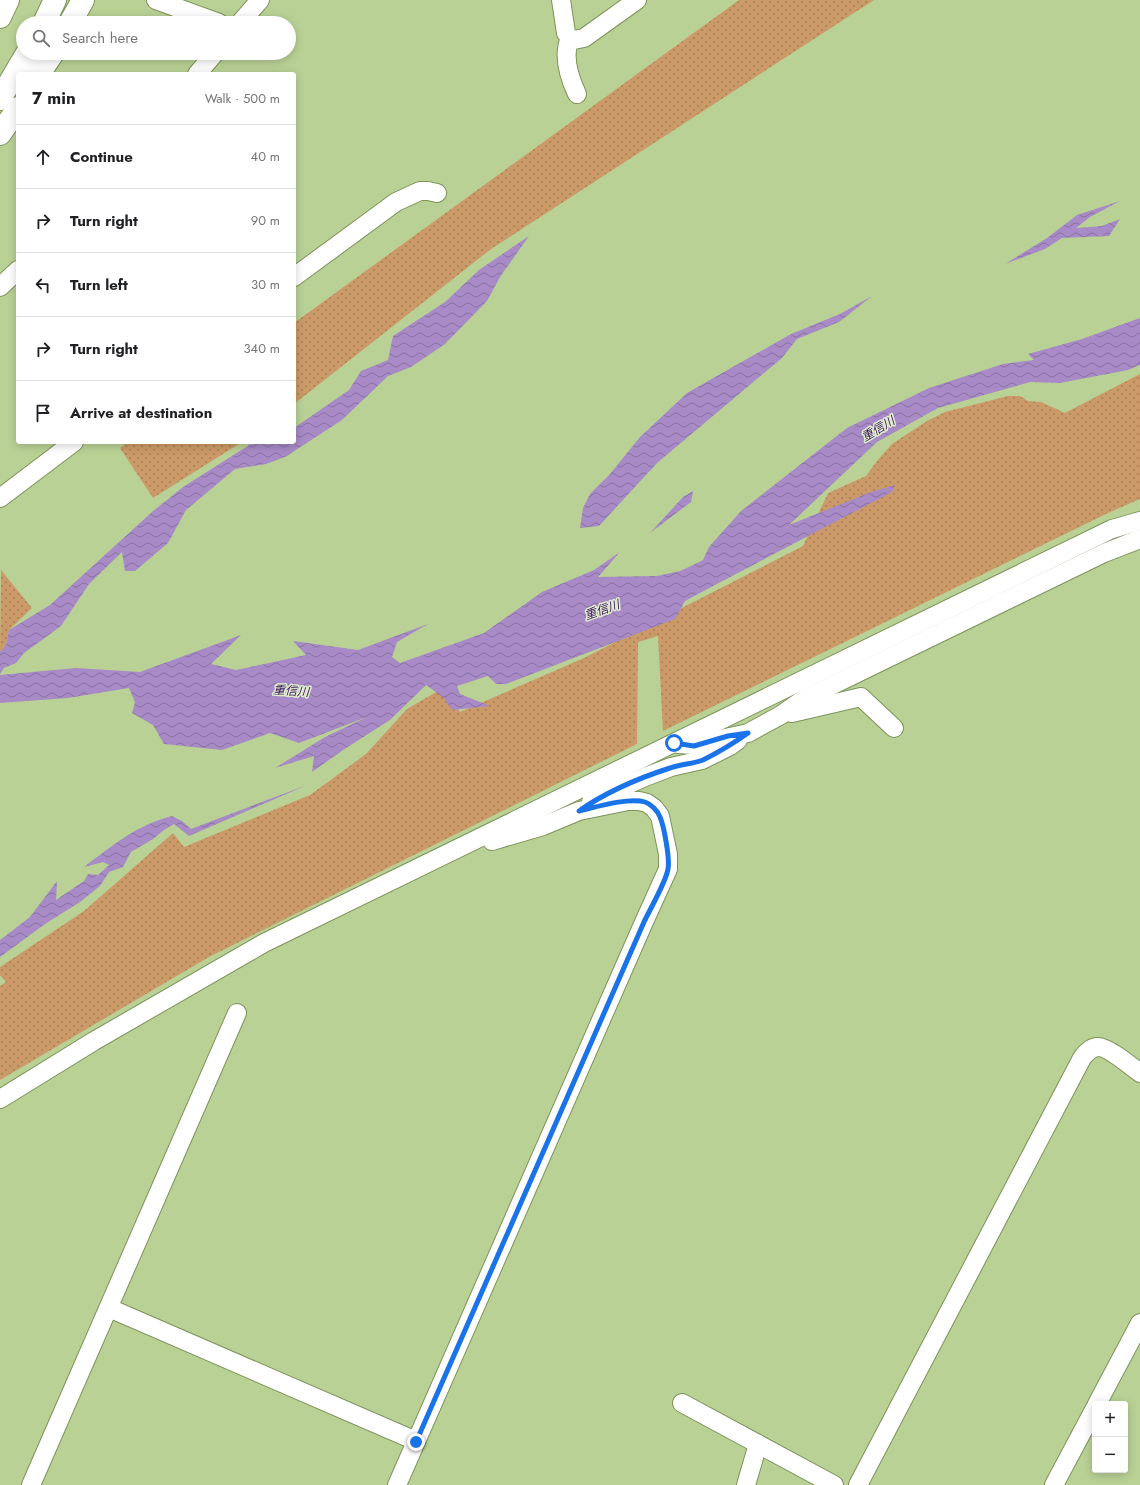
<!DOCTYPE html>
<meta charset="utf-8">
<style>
:root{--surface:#fff;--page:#f2f2f2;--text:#202124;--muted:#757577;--line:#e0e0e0}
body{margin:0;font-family:Jost,"Noto Sans JP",sans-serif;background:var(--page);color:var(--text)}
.controls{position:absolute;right:12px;bottom:12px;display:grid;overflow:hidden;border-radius:4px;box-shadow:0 2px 10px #0003}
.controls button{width:36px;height:36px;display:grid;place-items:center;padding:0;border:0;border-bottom:1px solid var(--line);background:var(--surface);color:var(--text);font:20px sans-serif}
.stop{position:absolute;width:12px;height:12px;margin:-9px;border:3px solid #1a73e8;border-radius:50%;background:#fff}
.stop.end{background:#1a73e8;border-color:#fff;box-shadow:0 1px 4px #0008}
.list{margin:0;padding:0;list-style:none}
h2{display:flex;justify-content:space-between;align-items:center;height:52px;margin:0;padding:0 16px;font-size:17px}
h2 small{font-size:13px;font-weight:400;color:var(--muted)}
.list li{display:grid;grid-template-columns:26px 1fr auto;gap:12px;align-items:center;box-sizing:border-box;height:64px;padding:0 16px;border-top:1px solid var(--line)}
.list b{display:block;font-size:15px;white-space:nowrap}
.list em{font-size:13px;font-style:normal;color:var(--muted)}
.icon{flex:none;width:22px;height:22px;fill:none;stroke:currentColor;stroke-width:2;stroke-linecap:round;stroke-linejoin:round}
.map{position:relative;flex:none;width:1140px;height:1485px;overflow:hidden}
.search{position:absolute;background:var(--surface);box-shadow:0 2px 10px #0003;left:16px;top:16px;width:280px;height:44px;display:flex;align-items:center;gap:10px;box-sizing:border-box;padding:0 14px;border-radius:22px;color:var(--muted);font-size:15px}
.panel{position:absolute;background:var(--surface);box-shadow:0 2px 10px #0003;left:16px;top:72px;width:280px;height:372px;border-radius:4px}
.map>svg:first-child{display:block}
.grass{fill:url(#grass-dots)}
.water{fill:url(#water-waves)}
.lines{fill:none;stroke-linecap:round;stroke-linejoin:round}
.minor-casing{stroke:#7d935a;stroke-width:20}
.major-casing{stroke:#7d935a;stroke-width:24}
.highway-casing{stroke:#7d935a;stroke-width:24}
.minor{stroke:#fff;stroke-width:18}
.major{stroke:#fff;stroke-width:22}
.highway{stroke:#fff;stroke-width:22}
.route{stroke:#1a73e8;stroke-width:5}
.labels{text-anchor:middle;stroke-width:3;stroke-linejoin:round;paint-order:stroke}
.water-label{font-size:12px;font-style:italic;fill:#401861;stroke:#e0edcf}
</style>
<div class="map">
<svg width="1140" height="1485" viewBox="0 0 1140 1485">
<defs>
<pattern id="grass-dots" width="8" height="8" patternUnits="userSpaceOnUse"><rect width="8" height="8" fill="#cc9a68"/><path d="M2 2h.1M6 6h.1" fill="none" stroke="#a67f55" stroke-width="1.8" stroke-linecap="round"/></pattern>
<pattern id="water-waves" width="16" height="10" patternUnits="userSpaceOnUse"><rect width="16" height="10" fill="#a88ac7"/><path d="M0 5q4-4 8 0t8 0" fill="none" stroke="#8972a1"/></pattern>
</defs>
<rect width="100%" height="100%" fill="#b9d195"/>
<!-- grass -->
<g class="grass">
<polygon points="739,0 874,0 491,249 294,404 294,323"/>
<polygon points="1140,374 1140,499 1108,513 663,731 658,636 638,642 637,744 209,957 0,1080 0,986 6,982 0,975 0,967 84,911 173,833 184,847 310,795 366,754 407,709 443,688 460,712 584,658 803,546 828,493 866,476 877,461 892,444 927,421 945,412 1008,396 1020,396 1028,401 1041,402 1065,413"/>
<polygon points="128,442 242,442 153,498 120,448"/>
<polygon points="1,570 32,608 9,630 6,645 0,652"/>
</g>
<!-- water -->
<g class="water">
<polygon points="1120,201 1090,217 1076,228 1102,226 1120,219 1109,236 1062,238 1045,249 1005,264 1047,238 1077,215"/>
<polygon points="529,236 500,277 487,301 445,344 411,367 388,376 342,420 285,457 266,464 235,469 186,510 168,543 135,571 125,571 122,552 89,584 61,626 24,653 16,663 4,668 0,674 0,652 6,645 9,630 50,605 152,512 183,487 254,442 294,442 294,428 349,390 361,371 388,360 393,336 445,302 479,270"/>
<polygon points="872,296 839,322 797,339 782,358 657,463 599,526 580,528 583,508 590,494 610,474 640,437 687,393 791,334 840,314"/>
<polygon points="1140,318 1140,365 1128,370 1060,383 1030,382 938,408 877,442 789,525 871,492 895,485 892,492 696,595 685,601 675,619 506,684 496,684 488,676 457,686 460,694 490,706 452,710 444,698 426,685 390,720 343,750 312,772 314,756 275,768 325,737 367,717 299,743 270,733 222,750 164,744 153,725 132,713 135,702 129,688 68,698 0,703 0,675 76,668 140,672 241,635 211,664 236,670 306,655 293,641 358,650 428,624 397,642 392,657 400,663 484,633 542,592 594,570 620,552 598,577 657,576 680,571 691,566 703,560 709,547 741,511 847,428 929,388 1003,364 1034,360 1028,354 1082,339"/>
<polygon points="693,491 691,502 650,533 683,497"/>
<path d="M307,785l-118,51 -15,-12 -10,6 -11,9 -22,13 -8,15 -14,5 -9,14 -20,16 -35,22 -45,33v-17l30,-23 27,-36 -1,19 28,-19 4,-7 10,1 11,-10 -6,-3 -19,5c28,-21 54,-43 88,-51l10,5 9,8z"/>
</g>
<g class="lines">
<!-- minor casing -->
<g class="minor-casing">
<g id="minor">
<polyline points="156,0 219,23"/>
<polyline points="561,0 566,33 570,38"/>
<polyline points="240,23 260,0"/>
<polyline points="197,74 215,53"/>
<path d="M577,94c-8,-17 -15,-38 -7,-56l4,2 10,-2 53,-38"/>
<polyline points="294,277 396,202 420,191 428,191 437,193"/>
<polyline points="0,287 18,270"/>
<polyline points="0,498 74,442"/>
<polyline points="792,713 861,697 894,728"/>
<polyline points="678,744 694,745 748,733 781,715 804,699 1104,553 1140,539"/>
<polyline points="591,802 596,799 645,777 671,767 702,760 730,746 738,740"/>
<polyline points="0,1099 94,1041 264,943 1112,529 1140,521"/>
<polyline points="109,1308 416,1441"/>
<polyline points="682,1403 834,1485"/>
<polyline points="1097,1404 1140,1323"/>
<polyline points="31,1485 237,1013"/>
<polyline points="397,1485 644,922 668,869 668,854 660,816 654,808 647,803 639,801 628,801 579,811 543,826 492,841"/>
<polyline points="746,1485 758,1444"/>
<path d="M858,1485l224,-427c4,-5 8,-10 15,-11 10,-1 34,19 43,26"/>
<polyline points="1054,1485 1095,1408"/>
</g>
</g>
<!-- major casing -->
<g class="major-casing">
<g id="major">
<polyline points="0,17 8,0"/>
<polyline points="70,23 83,0"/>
<polyline points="39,74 53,53"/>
<polyline points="0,134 18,108"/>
</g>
</g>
<!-- highway casing -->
<g class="highway-casing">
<g id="highway">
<polyline points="44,23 55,0"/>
<polyline points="0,99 27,53"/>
</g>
</g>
<!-- minor -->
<use href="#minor" class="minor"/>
<!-- major -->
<use href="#major" class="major"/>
<!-- highway -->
<use href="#highway" class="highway"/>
</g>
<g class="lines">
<!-- route -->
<path class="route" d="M416,1442l228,-520c6,-13 22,-40 24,-53 2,-10 -4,-43 -8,-52 -2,-6 -9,-13 -15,-15 -16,-5 -49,5 -66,9 27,-19 60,-33 91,-43 11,-4 23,-4 33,-8 16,-8 31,-17 45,-27l-20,3 -34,10 -20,-3"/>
</g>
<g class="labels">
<!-- water labels -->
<g class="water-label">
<text transform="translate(878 429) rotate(-31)" y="4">重信川</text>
<text transform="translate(602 610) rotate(-19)" y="4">重信川</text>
<text transform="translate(291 691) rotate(4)" y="4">重信川</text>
</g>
</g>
</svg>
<div class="controls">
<button>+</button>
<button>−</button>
</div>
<div class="stop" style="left:674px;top:743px"></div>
<div class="stop end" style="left:416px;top:1442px"></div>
<div class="search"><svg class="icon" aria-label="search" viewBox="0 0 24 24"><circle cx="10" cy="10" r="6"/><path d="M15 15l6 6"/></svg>Search here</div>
<section class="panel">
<h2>7 min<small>Walk · 500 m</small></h2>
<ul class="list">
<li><svg class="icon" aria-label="ahead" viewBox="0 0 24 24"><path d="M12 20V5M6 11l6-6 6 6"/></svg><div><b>Continue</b></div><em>40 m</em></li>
<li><svg class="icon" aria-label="right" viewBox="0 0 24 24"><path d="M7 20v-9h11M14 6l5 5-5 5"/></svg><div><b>Turn right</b></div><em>90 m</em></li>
<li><svg class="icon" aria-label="left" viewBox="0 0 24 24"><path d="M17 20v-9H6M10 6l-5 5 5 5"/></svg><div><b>Turn left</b></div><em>30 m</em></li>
<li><svg class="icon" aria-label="right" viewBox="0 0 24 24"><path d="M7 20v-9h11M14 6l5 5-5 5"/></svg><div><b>Turn right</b></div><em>340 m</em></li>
<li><svg class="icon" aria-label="arrive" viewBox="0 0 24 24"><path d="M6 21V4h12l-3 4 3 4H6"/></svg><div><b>Arrive at destination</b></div></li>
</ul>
</section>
</div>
